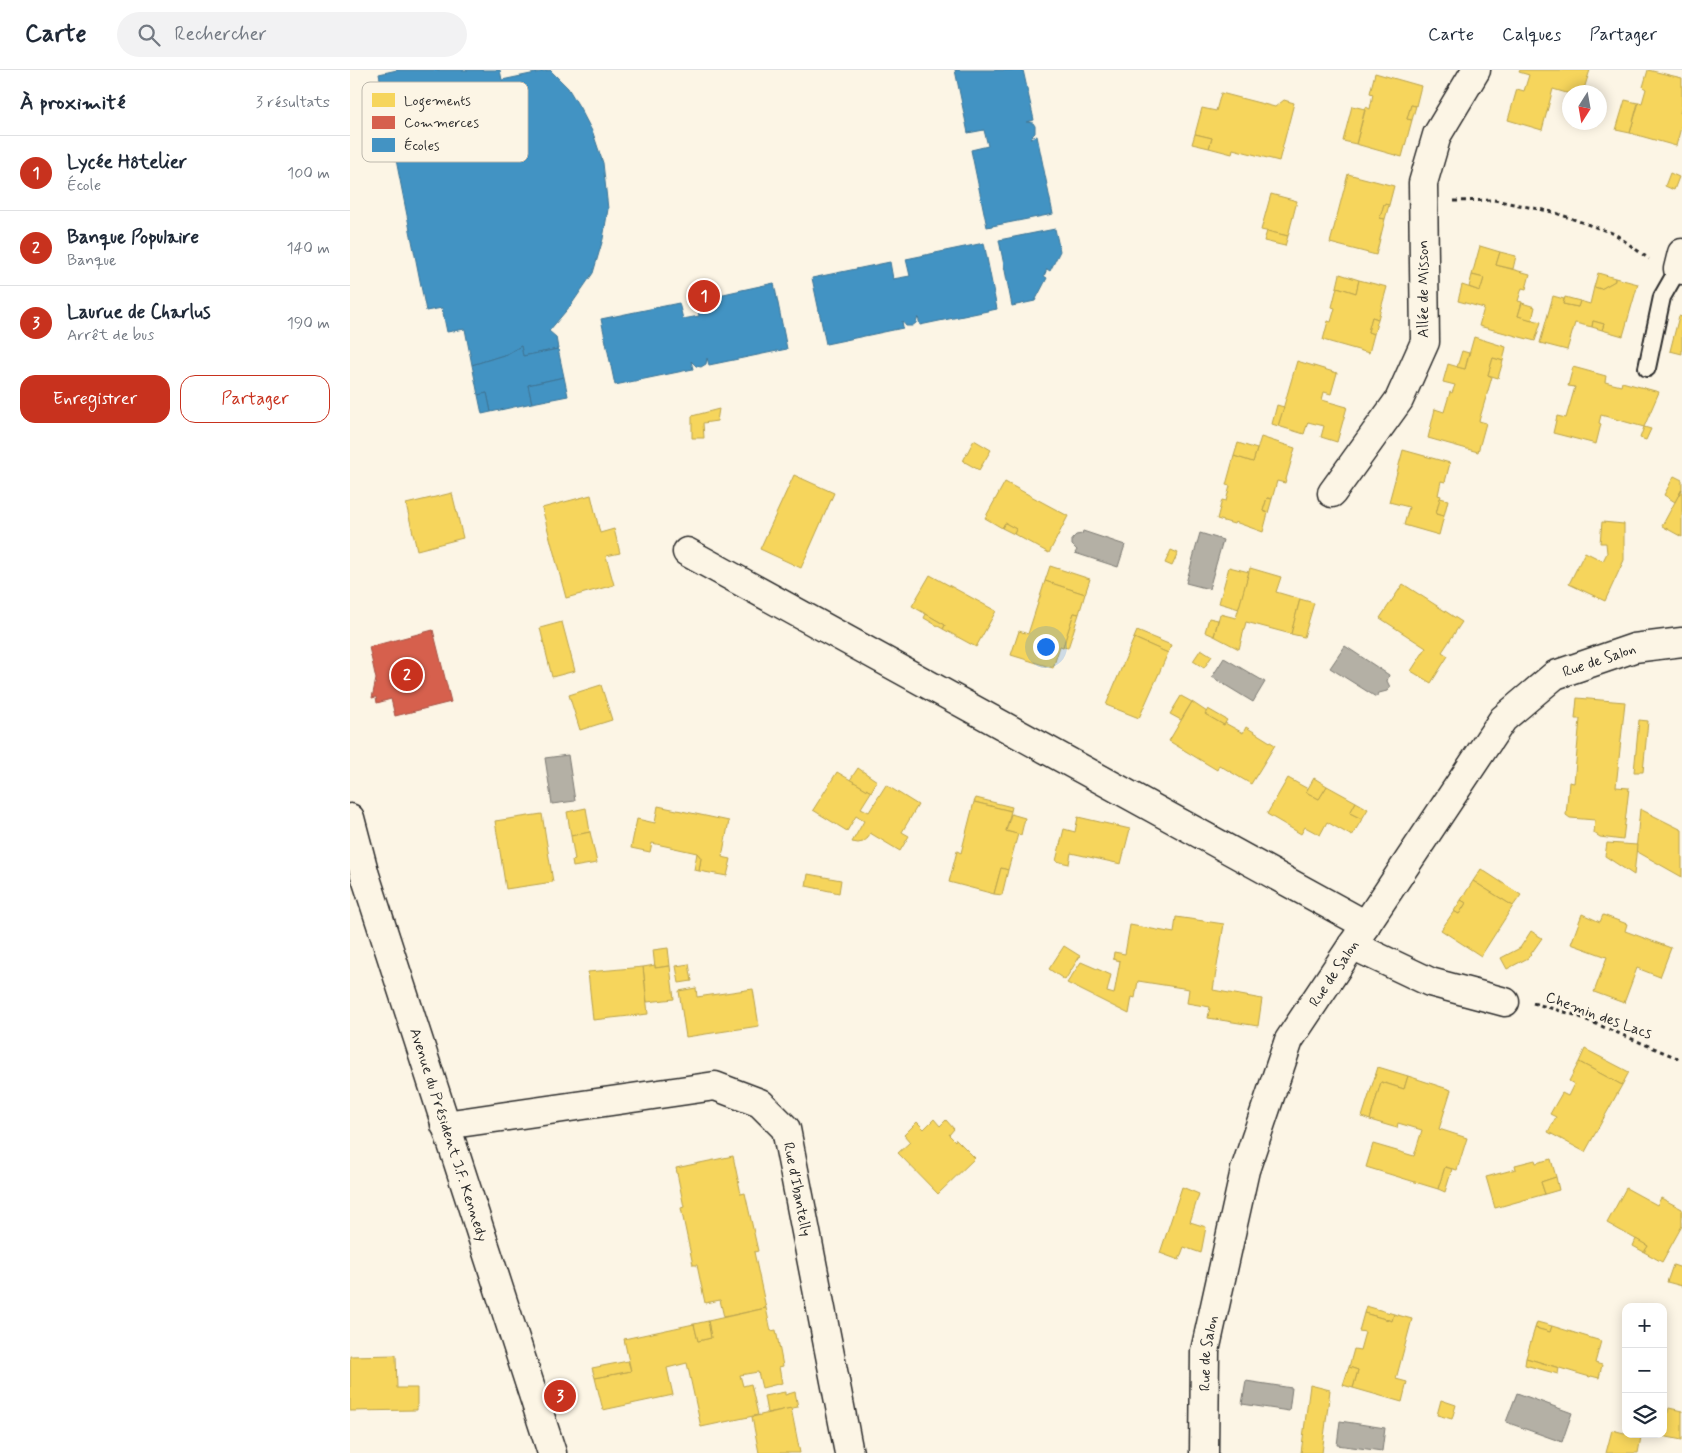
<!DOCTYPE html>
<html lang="fr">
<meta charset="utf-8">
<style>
:root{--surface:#fff;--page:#f2f2f3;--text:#1f2937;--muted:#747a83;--line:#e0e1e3;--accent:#c8321e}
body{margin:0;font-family:Mynerve,sans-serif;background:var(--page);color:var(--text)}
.controls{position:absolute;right:15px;bottom:15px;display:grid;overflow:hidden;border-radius:10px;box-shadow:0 2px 12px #0003}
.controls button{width:45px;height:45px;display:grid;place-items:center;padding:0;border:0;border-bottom:1px solid var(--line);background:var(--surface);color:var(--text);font:25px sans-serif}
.compass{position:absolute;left:1212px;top:15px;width:45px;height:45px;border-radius:50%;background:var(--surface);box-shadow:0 2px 12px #0003;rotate:191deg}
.you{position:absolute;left:695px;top:576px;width:18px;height:18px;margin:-12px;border:4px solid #fff;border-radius:50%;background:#1a73e8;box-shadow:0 0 0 8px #1a73e833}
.badge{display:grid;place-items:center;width:32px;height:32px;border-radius:50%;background:var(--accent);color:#fff;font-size:16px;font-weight:700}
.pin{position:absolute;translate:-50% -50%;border:2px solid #fff;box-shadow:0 1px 5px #0006}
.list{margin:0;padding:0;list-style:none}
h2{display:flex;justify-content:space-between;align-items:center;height:65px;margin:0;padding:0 20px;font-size:21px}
h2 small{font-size:16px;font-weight:400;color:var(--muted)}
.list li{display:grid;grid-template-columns:32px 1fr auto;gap:15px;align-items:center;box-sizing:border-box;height:75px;padding:0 20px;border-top:1px solid var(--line)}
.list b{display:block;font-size:19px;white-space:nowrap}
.list p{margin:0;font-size:16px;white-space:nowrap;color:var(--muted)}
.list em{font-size:16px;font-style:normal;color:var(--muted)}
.actions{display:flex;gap:10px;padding:15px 20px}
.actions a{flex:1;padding:11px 0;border:1px solid var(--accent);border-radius:15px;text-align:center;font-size:18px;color:var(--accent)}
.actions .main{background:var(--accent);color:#fff}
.icon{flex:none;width:28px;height:28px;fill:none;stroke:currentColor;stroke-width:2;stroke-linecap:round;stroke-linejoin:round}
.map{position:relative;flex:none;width:1332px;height:1383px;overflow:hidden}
header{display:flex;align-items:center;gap:30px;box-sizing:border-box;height:70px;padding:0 25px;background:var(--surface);border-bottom:1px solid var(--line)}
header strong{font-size:24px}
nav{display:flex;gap:28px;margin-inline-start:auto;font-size:18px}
.search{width:350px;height:45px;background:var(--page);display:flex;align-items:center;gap:12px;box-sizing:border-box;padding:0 18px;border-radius:28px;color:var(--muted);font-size:19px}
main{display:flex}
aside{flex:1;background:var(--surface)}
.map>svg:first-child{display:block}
.water{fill:#b4b0a5;stroke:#7d7b74}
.homes{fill:#f6d55c;stroke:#b9a24d}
.shops{fill:#d6604d;stroke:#a35043}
.schools{fill:#4393c3;stroke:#3c7495}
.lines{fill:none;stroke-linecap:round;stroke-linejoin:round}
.lane-casing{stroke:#2b2b2b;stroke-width:20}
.street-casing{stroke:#2b2b2b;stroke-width:31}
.secondary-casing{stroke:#2b2b2b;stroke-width:31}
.path{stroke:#2b2b2b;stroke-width:3;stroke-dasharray:4 4;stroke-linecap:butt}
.lane{stroke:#fcf5e5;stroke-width:16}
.street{stroke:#fcf5e5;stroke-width:28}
.secondary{stroke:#fcf5e5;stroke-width:28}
.labels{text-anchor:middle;stroke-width:5;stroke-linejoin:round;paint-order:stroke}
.street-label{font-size:15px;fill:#2b2b2b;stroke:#fcf5e5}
.key{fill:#fcf5e5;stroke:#bdb8ad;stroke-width:1}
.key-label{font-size:14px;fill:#2b2b2b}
</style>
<header>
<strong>Carte</strong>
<div class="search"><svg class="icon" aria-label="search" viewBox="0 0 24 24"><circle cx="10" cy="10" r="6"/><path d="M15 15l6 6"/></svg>Rechercher</div>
<nav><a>Carte</a><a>Calques</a><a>Partager</a></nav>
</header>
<main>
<aside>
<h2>À proximité<small>3 résultats</small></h2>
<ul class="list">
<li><span class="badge">1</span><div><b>Lycée Hôtelier</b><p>École</p></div><em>100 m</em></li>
<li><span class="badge">2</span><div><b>Banque Populaire</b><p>Banque</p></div><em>140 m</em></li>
<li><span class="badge">3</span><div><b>Laurue de Charlus</b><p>Arrêt de bus</p></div><em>190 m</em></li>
</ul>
<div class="actions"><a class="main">Enregistrer</a><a>Partager</a></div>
</aside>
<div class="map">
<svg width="1332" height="1383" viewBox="0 0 1332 1383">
<rect width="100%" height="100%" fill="#fcf5e5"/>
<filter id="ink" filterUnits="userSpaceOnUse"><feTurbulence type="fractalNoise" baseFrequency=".02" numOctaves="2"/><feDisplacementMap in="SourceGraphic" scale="10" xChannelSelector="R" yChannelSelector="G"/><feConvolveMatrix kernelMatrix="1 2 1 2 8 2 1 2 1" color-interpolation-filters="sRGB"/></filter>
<g filter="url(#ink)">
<!-- water -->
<g class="water">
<polygon points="733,461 775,475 768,497 725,483 727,480 722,475 722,469 726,465 732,464"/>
<polygon points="850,463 873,470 859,519 836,513"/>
<polygon points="995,576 1039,605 1037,611 1040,617 1037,621 1029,623 1026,627 980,598"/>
<polygon points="874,588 915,612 903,632 862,607"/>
<polygon points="218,685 225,731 202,734 195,688"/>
<polygon points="896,1311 942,1318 939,1341 892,1334"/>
<polygon points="1167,1323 1222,1343 1212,1372 1156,1352"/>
<polygon points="990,1351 1035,1358 1032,1381 987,1375"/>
</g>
<!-- homes -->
<g class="homes">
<polygon points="1170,0 1240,0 1233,22 1220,22 1220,24 1203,19 1192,60 1158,50 1167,19 1174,21 1179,5 1169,2"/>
<polygon points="1298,0 1332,8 1332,36 1330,43 1332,44 1332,54 1326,76 1280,63 1289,32 1292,33 1296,19 1293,17"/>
<polygon points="1025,3 1071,16 1066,36 1061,35 1057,49 1062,50 1052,87 1006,74 1016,37 1020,39 1023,24 1020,23"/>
<polygon points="871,23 925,37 934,30 944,33 929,91 883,79 882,84 859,78 862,68 845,64 852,38 866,41"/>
<polygon points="1275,30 1288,33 1280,63 1266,60"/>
<polygon points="1061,35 1066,36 1062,50 1057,49"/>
<polygon points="1002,36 1015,39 1006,74 993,71"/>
<polygon points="845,64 862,68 859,78 842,74"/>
<polygon points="1320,103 1329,107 1324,120 1315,116"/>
<polygon points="998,104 1044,116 1039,135 1034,134 1030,148 1035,149 1026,185 980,173"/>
<polygon points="921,124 947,131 938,166 911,160"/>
<polygon points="1034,134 1039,135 1035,149 1030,148"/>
<polygon points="917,161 938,166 935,176 914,171"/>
<polygon points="1130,176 1150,182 1146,195 1180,204 1176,219 1172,218 1168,231 1172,232 1168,246 1191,252 1185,271 1129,256 1134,238 1108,231 1112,215 1130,221 1134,208 1122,205"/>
<polygon points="1150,182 1166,186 1163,199 1146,195"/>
<polygon points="1248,203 1265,208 1265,211 1251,219 1244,217"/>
<polygon points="990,204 1009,210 1006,223 987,217"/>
<polygon points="1122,205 1134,208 1130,221 1119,217"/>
<polygon points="1265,208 1288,214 1273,266 1252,260 1254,254 1243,251 1242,257 1225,253 1217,280 1190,273 1203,226 1214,229 1213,234 1228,237 1230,231 1240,234 1244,217 1251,219 1265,211"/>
<polygon points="1009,210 1037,217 1028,249 1022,247 1018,262 1024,264 1019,283 973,270 978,251 981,252 985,238 982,237 987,217 1006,223"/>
<polygon points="1215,227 1230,231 1228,237 1213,234"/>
<polygon points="1172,233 1185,237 1182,250 1168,246"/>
<polygon points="1329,246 1332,247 1332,284 1320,281"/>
<polygon points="1022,247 1028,249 1024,264 1018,262"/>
<polygon points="1243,251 1254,254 1252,260 1242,257"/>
<polygon points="1124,267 1156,277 1153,291 1143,288 1138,305 1142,307 1129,351 1136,353 1128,382 1078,368 1085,339 1094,342 1100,322 1102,323 1105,315 1093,312 1098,294 1115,299"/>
<polygon points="1112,281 1119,283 1115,299 1107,297"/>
<polygon points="1143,288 1153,291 1148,308 1138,305"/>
<polygon points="947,291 987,303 981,324 974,322 972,330 997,337 987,372 971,367 974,356 958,352 954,364 928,356"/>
<polygon points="1223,297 1256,306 1255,312 1271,316 1272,312 1309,322 1294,357 1251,345 1249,353 1251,354 1246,374 1203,363 1207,346 1216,348 1225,317 1218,316"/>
<polygon points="927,335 934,337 928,356 922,354"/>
<polygon points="369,339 367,351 353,353 354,368 342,368 342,346"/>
<polygon points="1294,357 1301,359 1296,370 1290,368"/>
<polygon points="911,367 945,378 935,413 927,411 922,429 917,428 913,441 918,443 913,462 885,452 884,454 867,449 872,430 876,431 880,416 876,415 884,386 903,392"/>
<polygon points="624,370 641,380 629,400 613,391"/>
<polygon points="888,373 907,379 903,392 884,386"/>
<polygon points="1053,380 1100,393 1095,412 1091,411 1088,425 1091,426 1086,444 1094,446 1089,465 1054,455 1059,437 1039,432"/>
<polygon points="444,405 484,423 451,498 410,479"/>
<polygon points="1324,406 1332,410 1332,419 1325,432 1314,425"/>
<polygon points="655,412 718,446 699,483 664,464 666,459 655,453 652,458 635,448"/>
<polygon points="1332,419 1332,467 1312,456"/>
<polygon points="102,423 113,468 67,480 56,434"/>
<polygon points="241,425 250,463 264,459 270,483 256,486 264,515 216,528 192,438"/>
<polygon points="917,428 922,429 918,443 913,441"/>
<polygon points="1090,428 1098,430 1094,446 1086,444"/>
<polygon points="1252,452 1274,454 1274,490 1255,531 1219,514 1235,482 1253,491 1257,483 1256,473 1250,473"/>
<polygon points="655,453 666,459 664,464 652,458"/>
<polygon points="821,480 828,483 822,496 815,493"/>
<polygon points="700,496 740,509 735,524 695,511"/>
<polygon points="879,497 899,502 889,539 869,533"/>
<polygon points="900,498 931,507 926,522 950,529 941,564 896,552 889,579 864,566 870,544 886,548"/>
<polygon points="580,505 646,541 626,577 593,559 595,555 562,536"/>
<polygon points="695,511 735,524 729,544 724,543 713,577 710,576 703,598 661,585 669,561 678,564"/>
<polygon points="1053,514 1112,552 1092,582 1098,586 1081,613 1061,601 1076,578 1030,548"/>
<polygon points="950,529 964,533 954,567 941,564"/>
<polygon points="724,543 729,544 718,578 713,577"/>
<polygon points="576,544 595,555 593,559 574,548"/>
<polygon points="859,548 868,550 864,566 855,562"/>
<polygon points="212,552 225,601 202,607 190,558"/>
<polygon points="787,561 821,575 818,583 784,568"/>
<polygon points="784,568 818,583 789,648 756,635"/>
<polygon points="851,579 862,586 854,598 843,591"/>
<polygon points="251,615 262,650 230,660 219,625"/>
<polygon points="831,626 842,632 831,650 820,644"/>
<polygon points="1227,628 1275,632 1266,717 1279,718 1273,770 1250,767 1244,763 1245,750 1220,748 1216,745 1219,712 1224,713 1230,649 1225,649"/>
<polygon points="842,632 857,642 855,644 874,655 875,653 893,663 896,657 925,675 901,714 869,695 867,700 819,671"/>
<polygon points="858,639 877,650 874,655 855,644"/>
<polygon points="1289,650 1298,651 1293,702 1284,702"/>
<polygon points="508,698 527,711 521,722 500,710"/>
<polygon points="487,702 521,722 511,738 519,742 536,715 568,735 552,762 559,766 550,781 520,763 518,768 513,772 508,773 502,772 514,751 506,746 497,761 463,740"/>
<polygon points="938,708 958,719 956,722 969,729 977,716 1006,732 1000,743 1012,749 1002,766 977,752 970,765 955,757 951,764 917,744"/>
<polygon points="964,708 977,716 969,729 956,722"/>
<polygon points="626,728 662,737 661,741 624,732"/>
<polygon points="624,732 661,741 656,761 668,764 658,800 651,798 644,824 599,812 607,781 611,783"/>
<polygon points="1006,732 1018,739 1012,749 1000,743"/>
<polygon points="308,736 379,751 372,787 381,789 377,806 349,801 351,788 347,783 302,773 300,782 281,778 287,749 305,753"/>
<polygon points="236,738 240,762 221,766 217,742"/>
<polygon points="1290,739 1332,760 1332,807 1286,781"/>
<polygon points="192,744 203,812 156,819 145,751"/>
<polygon points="661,744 675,748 671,765 656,761"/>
<polygon points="728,747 780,759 771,794 721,783 719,794 706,791 714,759 725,762"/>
<polygon points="240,762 247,793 223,797 222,791 225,790 221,766"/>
<polygon points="1257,773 1287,775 1284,805 1255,786"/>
<polygon points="347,783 351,788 349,801 344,800"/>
<polygon points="651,798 658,800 652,825 644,824"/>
<polygon points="1131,799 1171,825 1163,836 1123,811"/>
<polygon points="458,804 491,810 489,823 456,816"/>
<polygon points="1123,811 1163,836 1131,886 1091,860 1104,841 1109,844 1116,833 1111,830"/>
<polygon points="1111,830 1116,833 1109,844 1104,841"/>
<polygon points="1232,844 1250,852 1253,845 1277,854 1275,861 1321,878 1310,907 1287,898 1274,933 1244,922 1257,887 1221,874"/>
<polygon points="826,847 874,854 863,920 912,929 908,956 858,948 860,937 837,933 839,919 788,911 785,928 782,927 779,944 717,913 731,892 761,905 757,922 764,924 770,891 763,889 764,882 775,884 780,855 824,863"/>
<polygon points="1181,861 1192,868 1178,888 1157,899 1151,888 1170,878"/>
<polygon points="714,876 730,886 715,910 699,899"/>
<polygon points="318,878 320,896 305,898 303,880"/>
<polygon points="339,894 342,911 329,913 326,896"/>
<polygon points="305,895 305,898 320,896 324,929 297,932 293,897"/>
<polygon points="293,897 298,944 243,950 238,902"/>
<polygon points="346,918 347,927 403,919 409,956 336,967 329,921"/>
<polygon points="1235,979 1279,1002 1272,1015 1229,992"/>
<polygon points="1229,992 1272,1015 1235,1082 1198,1062 1206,1047 1200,1044 1212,1023 1218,1026 1224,1014 1219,1011"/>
<polygon points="1028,997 1058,1006 1054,1019 1031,1012 1020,1050 1012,1047"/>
<polygon points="1058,1006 1101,1020 1089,1059 1117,1068 1107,1100 1095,1097 1088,1119 1016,1097 1023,1074 1064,1086 1072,1060 1048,1053 1047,1058 1020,1050 1031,1012 1054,1019"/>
<polygon points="584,1049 590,1056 596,1050 604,1059 599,1065 605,1071 606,1069 625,1088 588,1124 548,1083 560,1072 554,1065 567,1052 574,1059"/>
<polygon points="383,1086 391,1124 395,1123 408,1181 404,1182 416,1238 374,1247 370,1230 355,1233 347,1195 343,1195 331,1138 334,1137 326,1098"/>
<polygon points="1201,1089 1206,1107 1191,1112 1195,1124 1145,1138 1136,1107 1166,1099 1165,1095 1185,1090 1186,1093"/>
<polygon points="1095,1097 1102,1099 1095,1122 1088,1119"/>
<polygon points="1206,1107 1209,1120 1195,1124 1191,1112"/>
<polygon points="832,1117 849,1124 840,1152 856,1157 851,1183 834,1177 829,1190 810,1183"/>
<polygon points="1276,1118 1307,1135 1311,1128 1332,1139 1332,1156 1312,1192 1294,1182 1298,1176 1257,1153"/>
<polygon points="1286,1169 1298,1176 1294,1182 1283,1176"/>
<polygon points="1323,1195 1332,1198 1332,1216 1317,1212"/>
<polygon points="1016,1236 1044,1244 1042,1251 1014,1243"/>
<polygon points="416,1238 421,1261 426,1260 433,1296 429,1297 432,1313 412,1318 408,1302 390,1305 393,1316 401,1314 408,1345 351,1357 337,1293 317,1298 323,1325 253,1340 245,1308 281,1301 274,1269 344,1254 348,1271 361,1268 358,1251"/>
<polygon points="1014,1243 1042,1251 1044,1244 1062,1249 1046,1309 1057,1312 1052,1332 1003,1318 1008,1300 999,1297 1004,1279 1010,1280 1015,1262 1009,1261"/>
<polygon points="358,1251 361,1268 348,1271 344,1254"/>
<polygon points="1187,1252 1202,1256 1200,1262 1185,1258"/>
<polygon points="1202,1256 1251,1271 1245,1293 1252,1295 1249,1308 1241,1306 1240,1307 1176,1288 1185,1258 1200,1262"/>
<polygon points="46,1285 47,1318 67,1318 67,1340 0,1341 0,1286"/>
<polygon points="1176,1288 1209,1298 1208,1304 1175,1295"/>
<polygon points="278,1291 281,1301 245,1308 242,1298"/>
<polygon points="999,1297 1008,1300 1003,1318 993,1315"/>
<polygon points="960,1315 980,1320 972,1383 951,1383"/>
<polygon points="435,1322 435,1325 445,1322 448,1337 417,1343 414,1326"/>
<polygon points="1091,1330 1106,1335 1102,1349 1087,1345"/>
<polygon points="441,1338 450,1383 409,1383 402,1347"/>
<polygon points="1319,1338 1332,1341 1332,1370 1312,1366"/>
<polygon points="1262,1360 1291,1367 1288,1383 1256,1383"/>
</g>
<!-- shops -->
<polygon class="shops" points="83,560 101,632 45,646 41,629 27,633 26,627 22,628 26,609 19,577"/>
<!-- schools -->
<g class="schools">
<polygon points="47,0 150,0 152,10 200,0 218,18 230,38 243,63 253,93 258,139 253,169 243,203 221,235 199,261 206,267 208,279 173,286 171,276 157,284 122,295 115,259 97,262 92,238 76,241 29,4"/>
<polygon points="605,0 673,0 684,50 676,52 683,53 685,56 685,63 680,68 687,66 703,144 637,157 621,80 638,76 634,60 618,63"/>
<polygon points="705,159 710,181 700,201 697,199 694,206 697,208 685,231 662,236 649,170"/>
<polygon points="634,173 647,239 570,255 568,247 566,253 562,256 556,256 552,251 553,258 476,274 462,208 540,192 543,209 560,206 556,189"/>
<polygon points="424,213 437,279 359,295 357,288 356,294 351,297 346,296 341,291 343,299 265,315 251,249 329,233 333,249 349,246 346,230"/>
<polygon points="171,276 173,286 208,279 214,307 178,315 182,333 141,342 137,323 128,325 122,295 157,284"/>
<polygon points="214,307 218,326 182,333 178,315"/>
<polygon points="137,323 141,342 132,344 128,325"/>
</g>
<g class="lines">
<!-- lane casing -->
<g class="lane-casing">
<polyline id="lane" points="1297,298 1312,227 1328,199"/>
</g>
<!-- street casing -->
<g class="street-casing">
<g id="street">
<polyline points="1332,183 1328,199 1332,200"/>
<polyline points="982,423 1049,330 1075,272 1073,113 1087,65 1126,0"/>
<polyline points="337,482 1016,855"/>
<polyline points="1002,875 1080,912 1155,932"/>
<path id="s1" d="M95,1055l270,-39 45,17 26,26 63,324"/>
<path id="s2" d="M854,1383l1,-102 40,-181 44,-130 214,-321 52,-44 79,-27 48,-6"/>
</g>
</g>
<!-- secondary casing -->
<g class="secondary-casing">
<g id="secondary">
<path id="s3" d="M0,748l15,57 187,578"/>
</g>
</g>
<!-- path -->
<g class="path">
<polyline points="1104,131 1144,130 1203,142 1265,164 1299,189"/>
<polyline points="1183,933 1225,945 1332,990"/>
</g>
<!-- lane -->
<use href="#lane" class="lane"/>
<!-- street -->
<use href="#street" class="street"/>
<!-- secondary -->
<use href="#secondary" class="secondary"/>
</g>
</g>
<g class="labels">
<!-- street labels -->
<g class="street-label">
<text transform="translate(1073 219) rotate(-90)" y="5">Allée de Misson</text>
<text dy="5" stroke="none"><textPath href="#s2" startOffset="925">Rue de Salon</textPath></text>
<text dy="5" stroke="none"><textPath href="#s2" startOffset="505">Rue de Salon</textPath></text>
<text transform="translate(1249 945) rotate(20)" y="5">Chemin des Lacs</text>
<text dy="5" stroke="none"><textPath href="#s3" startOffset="332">Avenue du Président J.F. Kennedy</textPath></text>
<text dy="5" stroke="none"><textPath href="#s1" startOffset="419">Rue d'Ibantelly</textPath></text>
<text dy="5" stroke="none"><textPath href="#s2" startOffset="100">Rue de Salon</textPath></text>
</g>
</g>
<!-- legend -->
<rect x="12" y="12" width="166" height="80" rx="8" class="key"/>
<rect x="22" y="23" width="23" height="14" fill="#f6d55c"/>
<rect x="22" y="46" width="23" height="13" fill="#d6604d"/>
<rect x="22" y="68" width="23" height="14" fill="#4393c3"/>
<g class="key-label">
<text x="54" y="35">Logements</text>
<text x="54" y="57">Commerces</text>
<text x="54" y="80">Écoles</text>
</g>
</svg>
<div class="controls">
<button>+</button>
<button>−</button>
<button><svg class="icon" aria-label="layers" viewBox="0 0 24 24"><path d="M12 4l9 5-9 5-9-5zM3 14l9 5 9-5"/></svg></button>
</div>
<svg class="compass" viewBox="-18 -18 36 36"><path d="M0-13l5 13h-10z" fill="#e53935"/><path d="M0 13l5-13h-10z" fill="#747a83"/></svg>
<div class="you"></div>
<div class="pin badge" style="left:354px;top:226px">1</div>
<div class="pin badge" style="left:57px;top:605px">2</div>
<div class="pin badge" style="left:210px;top:1326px">3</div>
</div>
</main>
